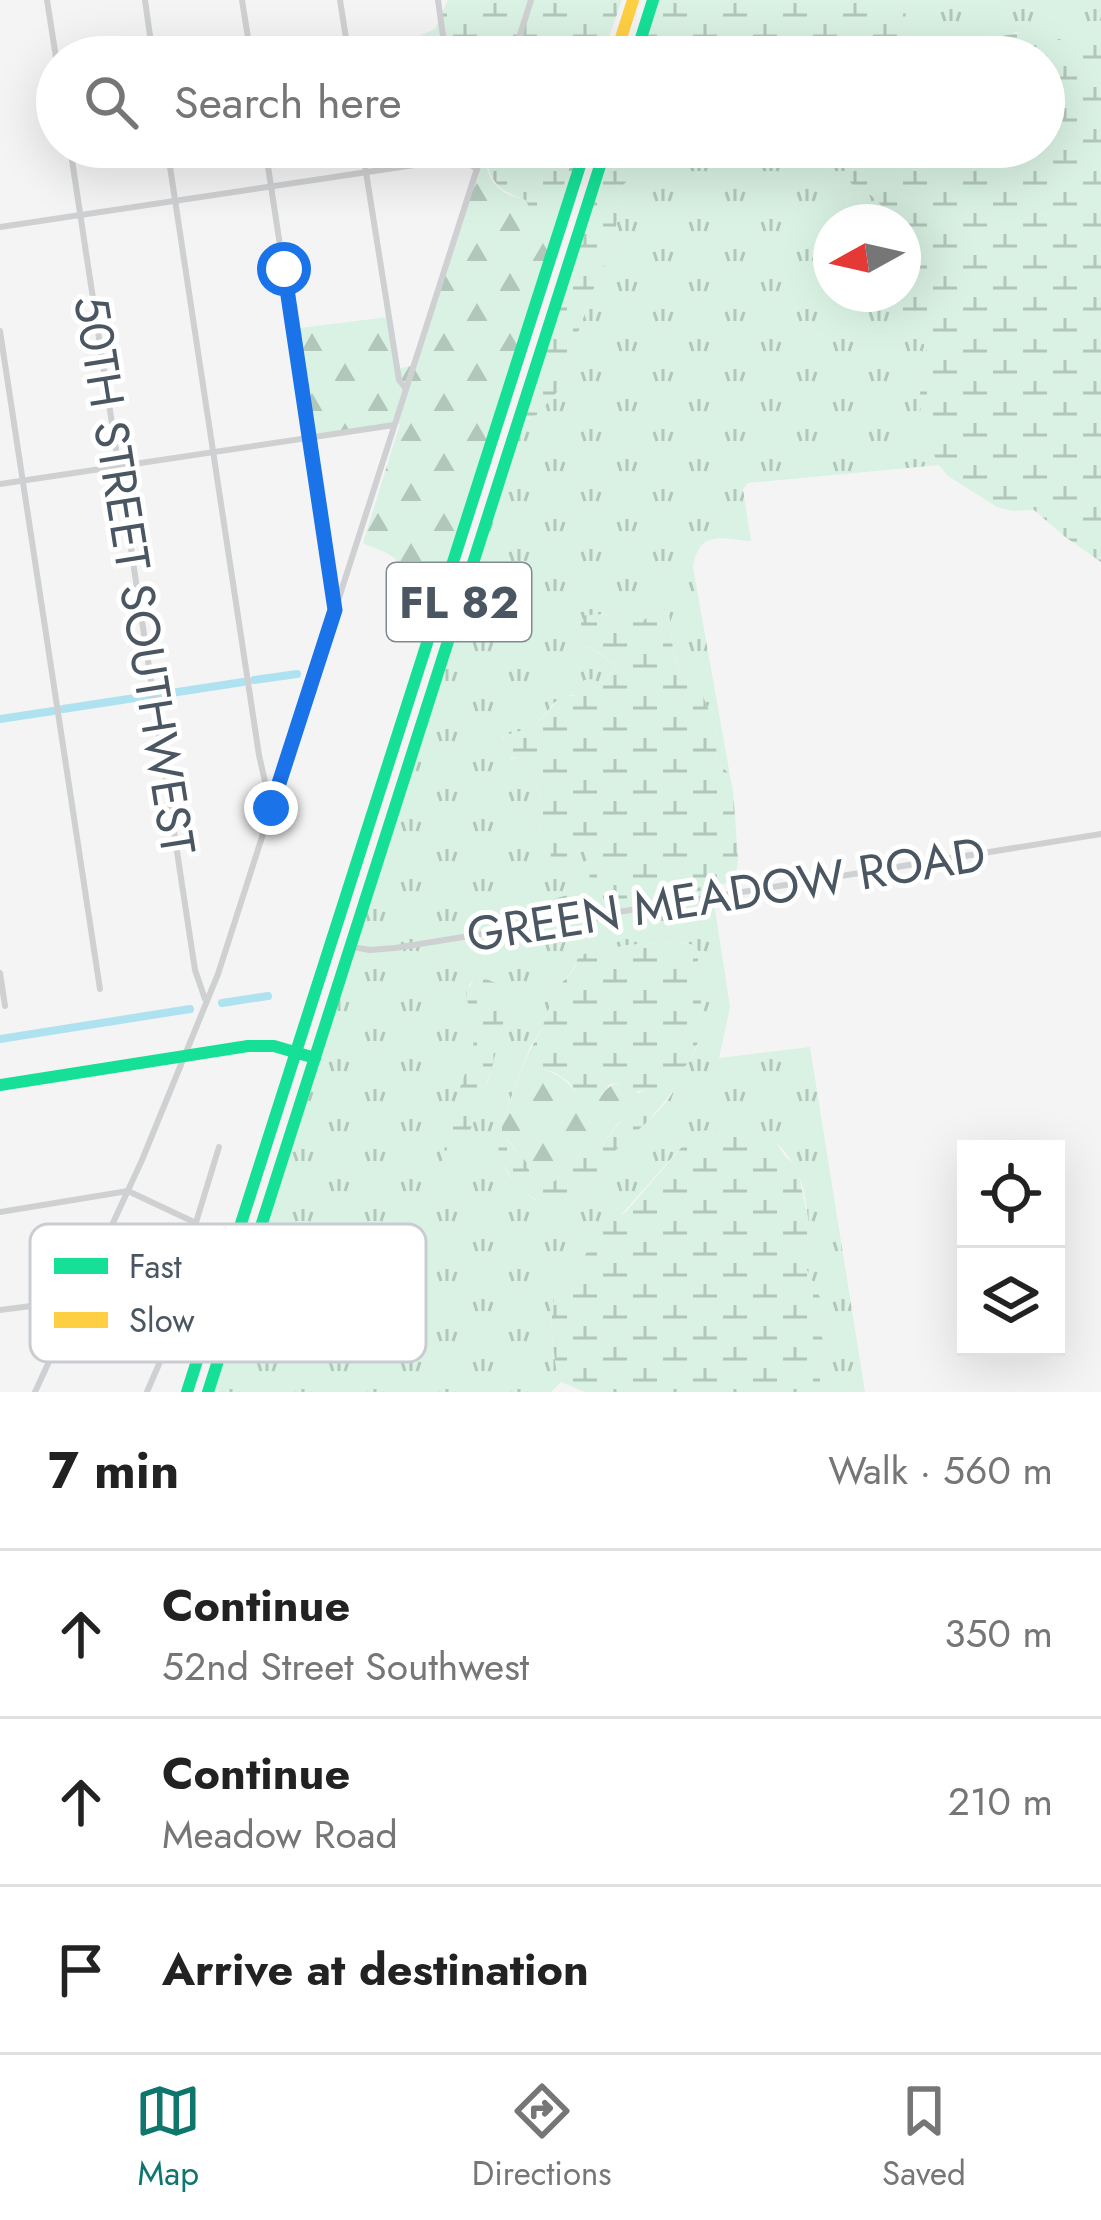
<!DOCTYPE html>
<meta charset="utf-8">
<style>
:root{--surface:#fff;--page:#f2f2f2;--text:#222;--muted:#767676;--line:#e0e0e0;--accent:#0f766e}
body{margin:0;font-family:Jost,sans-serif;background:var(--page);color:var(--text)}
.controls{position:absolute;right:36px;bottom:36px;display:grid;overflow:hidden;border-radius:0px;box-shadow:0 12px 48px #0002}
.controls button{width:108px;height:108px;display:grid;place-items:center;padding:0;border:0;border-bottom:3px solid var(--line);background:var(--surface);color:var(--text);font:60px sans-serif}
.compass{position:absolute;left:813px;top:204px;width:108px;height:108px;border-radius:50%;background:var(--surface);box-shadow:0 12px 48px #0002;rotate:262deg}
.stop{position:absolute;width:36px;height:36px;margin:-27px;border:9px solid #1a73e8;border-radius:50%;background:#fff}
.stop.end{background:#1a73e8;border-color:#fff;box-shadow:0 3px 12px #0008}
.list{margin:0;padding:0;list-style:none}
h2{display:flex;justify-content:space-between;align-items:center;height:156px;margin:0;padding:0 48px;font-size:51px}
h2 small{font-size:39px;font-weight:400;color:var(--muted)}
.list li{display:grid;grid-template-columns:78px 1fr auto;gap:36px;align-items:center;box-sizing:border-box;height:168px;padding:0 48px;border-top:3px solid var(--line)}
.list b{display:block;font-size:45px;white-space:nowrap}
.list p{margin:0;font-size:39px;white-space:nowrap;color:var(--muted)}
.list em{font-size:39px;font-style:normal;color:var(--muted)}
.icon{flex:none;width:66px;height:66px;fill:none;stroke:currentColor;stroke-width:2;stroke-linecap:round;stroke-linejoin:round}
.map{position:relative;flex:none;width:1101px;height:1392px;overflow:hidden}
.search{position:absolute;background:var(--surface);box-shadow:0 12px 48px #0002;left:36px;right:36px;top:36px;height:132px;display:flex;align-items:center;gap:30px;box-sizing:border-box;padding:0 42px;border-radius:66px;color:var(--muted);font-size:45px}
.sheet{height:660px;background:var(--surface)}
nav{display:flex;justify-content:space-around;align-items:center;box-sizing:border-box;height:168px;border-top:3px solid var(--line);background:var(--surface);font-size:33px;color:var(--muted)}
nav a{display:grid;justify-items:center;gap:6px}
nav .on{color:var(--accent)}
.map>svg:first-child{display:block}
.grass{fill:url(#grass-tufts);fill-rule:evenodd}
.forest{fill:url(#forest-firs)}
.wetland{fill:url(#wetland-marsh)}
.lines{fill:none;stroke-linecap:round;stroke-linejoin:round}
.canal{stroke:#aee2f0;stroke-width:8}
.street{stroke:#ced0d2;stroke-width:6}
.fast{stroke:#16e098;stroke-width:12}
.slow{stroke:#ffcf43;stroke-width:12}
.route{stroke:#1a73e8;stroke-width:15}
.labels{text-anchor:middle;stroke-width:10;stroke-linejoin:round;paint-order:stroke}
.shield{fill:#fff;stroke:#808990;stroke-width:3}
.shield-label{font-size:45px;font-weight:bold;fill:#4a5661}
.street-label{font-size:48px;fill:#4a5661;stroke:#fff}
.key{fill:#fff;stroke:#c9ccd0;stroke-width:3}
.key-label{font-size:33px;fill:#4a5661}
</style>
<div class="map">
<svg width="1101" height="1392" viewBox="0 0 1101 1392">
<defs>
<pattern id="grass-tufts" width="24" height="20" patternUnits="userSpaceOnUse" patternTransform="scale(3)"><rect width="24" height="20" fill="#d9f2e3"/><path d="M3 7l-1-3M5 7V3M7 7l1-3M15 17l-1-3M17 17v-4M19 17l1-3" fill="none" stroke="#b2c7bb"/></pattern>
<pattern id="forest-firs" width="22" height="20" patternUnits="userSpaceOnUse" patternTransform="scale(3)"><rect width="22" height="20" fill="#d9f2e3"/><path d="M5 1l3.5 6h-7zM16 11l3.5 6h-7z" fill="#b2c7bb"/></pattern>
<pattern id="wetland-marsh" width="20" height="14" patternUnits="userSpaceOnUse" patternTransform="scale(3)"><rect width="20" height="14" fill="#d9f2e3"/><path d="M1 5h8M5 5V1M11 12h8M15 12V8" fill="none" stroke="#b2c7bb"/></pattern>
</defs>
<rect width="100%" height="100%" fill="#f4f4f4"/>
<!-- grass -->
<g class="grass">
<path d="M906,0h195v22l-7,2 -18,17 -18,1 -42,-10 -74,25c-15,-3 -23,-17 -37,-18 -4,-16 4,-26 1,-39z"/>
<path d="M734,147h89l21,19 6,16 6,6 15,7 17,17 -12,10h-45v72h47l3,9 35,38 8,3 6,16 -10,30 1,26 18,49 -191,18 -5,6 8,52c-30,-3 -52,-11 -58,26l39,220 -3,-13 -12,-13 -2,-34 -12,-30 -19,-17 -10,-23 -5,-43 -14,-4 -12,11c-23,-4 -41,-14 -62,1l2,24c14,4 22,11 33,21l-9,13 -28,15h-8l-16,7 -21,25 -32,10 9,22 8,-1 17,6v17l7,23 -3,32 11,12 7,27c10,-7 11,-18 20,-25l8,1c10,35 3,42 -33,48l-1,11 159,-26 19,123 -11,51 91,-11 55,345h-45v-15l7,-25 -7,-18 7,-21 -22,-47c8,-48 3,-105 -41,-133l-12,11 -8,1 -11,-13 -8,-3 -33,6 -97,109 -17,25c-38,20 -25,75 -20,111l3,2 -10,10h-339l310,-972 7,-1 28,-27 41,-116 15,-26 8,-64 21,-20 8,1zM679,942l8,1 12,9v8l-4,6c6,37 16,78 -16,106 -1,30 -39,54 -59,74 -16,16 -30,35 -45,51l-40,3c-22,-16 -35,-30 -37,-59l4,-1v-18l27,-73 13,-21 14,-39 16,-18 7,-16 49,-10zM486,979l19,23v9l-17,71c-12,21 -16,48 -28,70l-13,-15c4,-34 22,-62 27,-95 3,-21 -8,-37 -5,-57l5,-5z"/>
</g>
<!-- forest -->
<g class="forest">
<path d="M576,147h6l-160,500c-10,-28 -3,-74 -32,-92 -8,-5 -19,-8 -27,-12l37,-119 -91,11 -17,-106 96,-12 10,52 17,-4 68,-217c2,9 3,23 8,31 15,24 44,21 68,21z"/>
<path d="M527,1056l4,9c22,7 35,12 48,32h21c16,-20 19,-14 39,-4l11,-5 -11,21 -20,13 -19,25 -23,10 -22,24 -17,2 -7,-4 -4,-16 -20,-24 -5,1v-18z"/>
</g>
<!-- wetland -->
<g class="wetland">
<polygon points="448,0 622,0 602,57 395,57 394,53 401,46 412,46 419,36 435,29"/>
<path d="M657,0h249c3,13 -5,23 -1,38 11,4 17,13 28,17 22,8 31,-14 44,-26l11,13c39,-19 50,0 87,-1l19,-17 7,-2v540l-37,-26 -30,-26 -21,1 -16,-4 -49,-31 -11,-13 -16,-47 -1,-26 10,-30 -6,-16 -16,-5c-7,-17 -22,-26 -30,-45h25v-72h-27l12,-10 -17,-17 -15,-7 -6,-6 -6,-16 -21,-19h221v-90h-405z"/>
<path d="M483,147h93l-17,53 -13,11 -16,-1 -4,-10c-33,-11 -36,-21 -43,-53z"/>
<polygon points="610,147 734,147 650,167 642,166 621,187 613,250 598,276 557,392 537,415 522,420"/>
<path d="M663,608l6,6 5,44 10,22 19,16 12,31 2,34 12,13 4,16 5,69 -3,23 -183,28 -7,-4v-4c34,-13 53,-4 41,-51l-8,-1c-9,7 -10,18 -20,25l-8,-3 1,-24 -8,-4 -3,-8 3,-32 -7,-24v-16l-17,-6 -16,-1 -6,-6 -1,-9 13,-8 25,-7 27,-30 18,-2 5,-15 9,-1 6,4 8,-3 9,-13c-10,-10 -19,-18 -33,-21l-2,-24 5,-7 33,-1 24,7 12,-11z"/>
<path d="M679,942l16,3c5,8 5,13 0,22l5,14 2,42 -3,17 -10,22 -10,10 2,4 -7,14 -27,32 -30,27 -43,49 -15,6h-17l-26,-18 -17,-29 -1,-16 8,-2 21,24 4,16 7,4 17,-2 22,-24 23,-10 25,-31 14,-7 10,-20c-16,3 -16,5 -31,-6l-8,1 -16,19 -15,-6 -10,-15 -13,-9 -25,-8 -4,-9 15,-28 14,-39 17,-18 6,-16 49,-10z"/>
<path d="M486,979l15,6c3,10 5,18 4,28 -5,31 -36,142 -59,158 -9,-46 21,-87 28,-131 3,-17 -6,-30 -8,-47l8,-13z"/>
<path d="M725,1129l8,3 11,13 8,-1 12,-11 8,3 13,20 12,11 12,57v25l-4,17 22,46 -6,22 6,18 -7,25v15h-235l-24,-10 -3,-2c-5,-37 -18,-91 20,-111 9,-21 28,-47 48,-57l66,-77 7,-4z"/>
</g>
<g class="lines">
<!-- canal -->
<g class="canal">
<polyline points="254,680 297,674"/>
<polyline points="158,695 243,682"/>
<polyline points="63,709 148,696"/>
<polyline points="0,719 53,711"/>
<polyline points="222,1003 268,996"/>
<polyline points="0,1039 190,1009"/>
</g>
<!-- street -->
<g class="street">
<polyline points="47,0 57,64"/>
<polyline points="145,0 153,57"/>
<polyline points="242,0 251,57"/>
<polyline points="340,0 349,57"/>
<polyline points="438,0 446,57"/>
<polyline points="513,57 531,0"/>
<polyline points="70,147 195,970 205,999"/>
<polyline points="167,147 259,755 270,804"/>
<polyline points="265,147 335,606"/>
<polyline points="362,147 399,380 406,389"/>
<polyline points="460,147 461,158 477,169"/>
<polyline points="0,227 461,158"/>
<polyline points="0,331 100,989"/>
<polyline points="0,484 394,425"/>
<polyline points="352,947 370,950 395,948 1101,834"/>
<polyline points="0,973 5,1006"/>
<polyline points="0,1212 128,1191 196,1223"/>
<polyline points="0,1310 78,1300"/>
<polyline points="35,1392 142,1160 218,974 484,147"/>
<polyline points="147,1392 183,1308 187,1252 219,1147"/>
</g>
<!-- fast -->
<g class="fast">
<polyline points="635,57 653,0"/>
<polyline points="0,1085 248,1046 274,1046 315,1058"/>
<polyline points="187,1392 586,147"/>
<polyline points="208,1392 606,147"/>
</g>
<!-- slow -->
<polyline class="slow" points="615,57 633,0"/>
</g>
<g class="lines">
<!-- route -->
<polyline class="route" points="271,808 335,610 284,269"/>
</g>
<g class="labels">
<!-- shield labels -->
<rect class="shield" x="387" y="563" width="144" height="78" rx="9"/>
<g class="shield-label">
<text x="459" y="618">FL 82</text>
</g>
<!-- street labels -->
<g class="street-label">
<text transform="translate(135 575) rotate(81)" y="17">50TH STREET SOUTHWEST</text>
<text transform="translate(726 894) rotate(-9)" y="17">GREEN MEADOW ROAD</text>
</g>
</g>
<!-- legend -->
<rect x="30" y="1224" width="396" height="138" rx="18" class="key"/>
<rect x="54" y="1258" width="54" height="16" fill="#16e098"/>
<rect x="54" y="1312" width="54" height="16" fill="#ffcf43"/>
<g class="key-label">
<text x="129" y="1278">Fast</text>
<text x="129" y="1332">Slow</text>
</g>
</svg>
<div class="controls">
<button><svg class="icon" aria-label="locate" viewBox="0 0 24 24"><circle cx="12" cy="12" r="6"/><path d="M12 2v4M12 18v4M2 12h4M18 12h4"/></svg></button>
<button><svg class="icon" aria-label="layers" viewBox="0 0 24 24"><path d="M12 4l9 5-9 5-9-5zM3 14l9 5 9-5"/></svg></button>
</div>
<svg class="compass" viewBox="-18 -18 36 36"><path d="M0-13l5 13h-10z" fill="#e53935"/><path d="M0 13l5-13h-10z" fill="#767676"/></svg>
<div class="stop" style="left:284px;top:269px"></div>
<div class="stop end" style="left:271px;top:808px"></div>
<div class="search"><svg class="icon" aria-label="search" viewBox="0 0 24 24"><circle cx="10" cy="10" r="6"/><path d="M15 15l6 6"/></svg>Search here</div>
</div>
<section class="sheet">
<h2>7 min<small>Walk · 560 m</small></h2>
<ul class="list">
<li><svg class="icon" aria-label="ahead" viewBox="0 0 24 24"><path d="M12 20V5M6 11l6-6 6 6"/></svg><div><b>Continue</b><p>52nd Street Southwest</p></div><em>350 m</em></li>
<li><svg class="icon" aria-label="ahead" viewBox="0 0 24 24"><path d="M12 20V5M6 11l6-6 6 6"/></svg><div><b>Continue</b><p>Meadow Road</p></div><em>210 m</em></li>
<li><svg class="icon" aria-label="arrive" viewBox="0 0 24 24"><path d="M6 21V4h12l-3 4 3 4H6"/></svg><div><b>Arrive at destination</b></div></li>
</ul>
</section>
<nav>
<a class="on"><svg class="icon" aria-label="map" viewBox="0 0 24 24"><path d="M3 6l6-2 6 2 6-2v14l-6 2-6-2-6 2zM9 4v14M15 6v14"/></svg>Map</a>
<a><svg class="icon" aria-label="directions" viewBox="0 0 24 24"><path d="M12 3l9 9-9 9-9-9zM9 14v-3h6M13 9l2 2-2 2"/></svg>Directions</a>
<a><svg class="icon" aria-label="saved" viewBox="0 0 24 24"><path d="M7 4h10v16l-5-4-5 4z"/></svg>Saved</a>
</nav>
